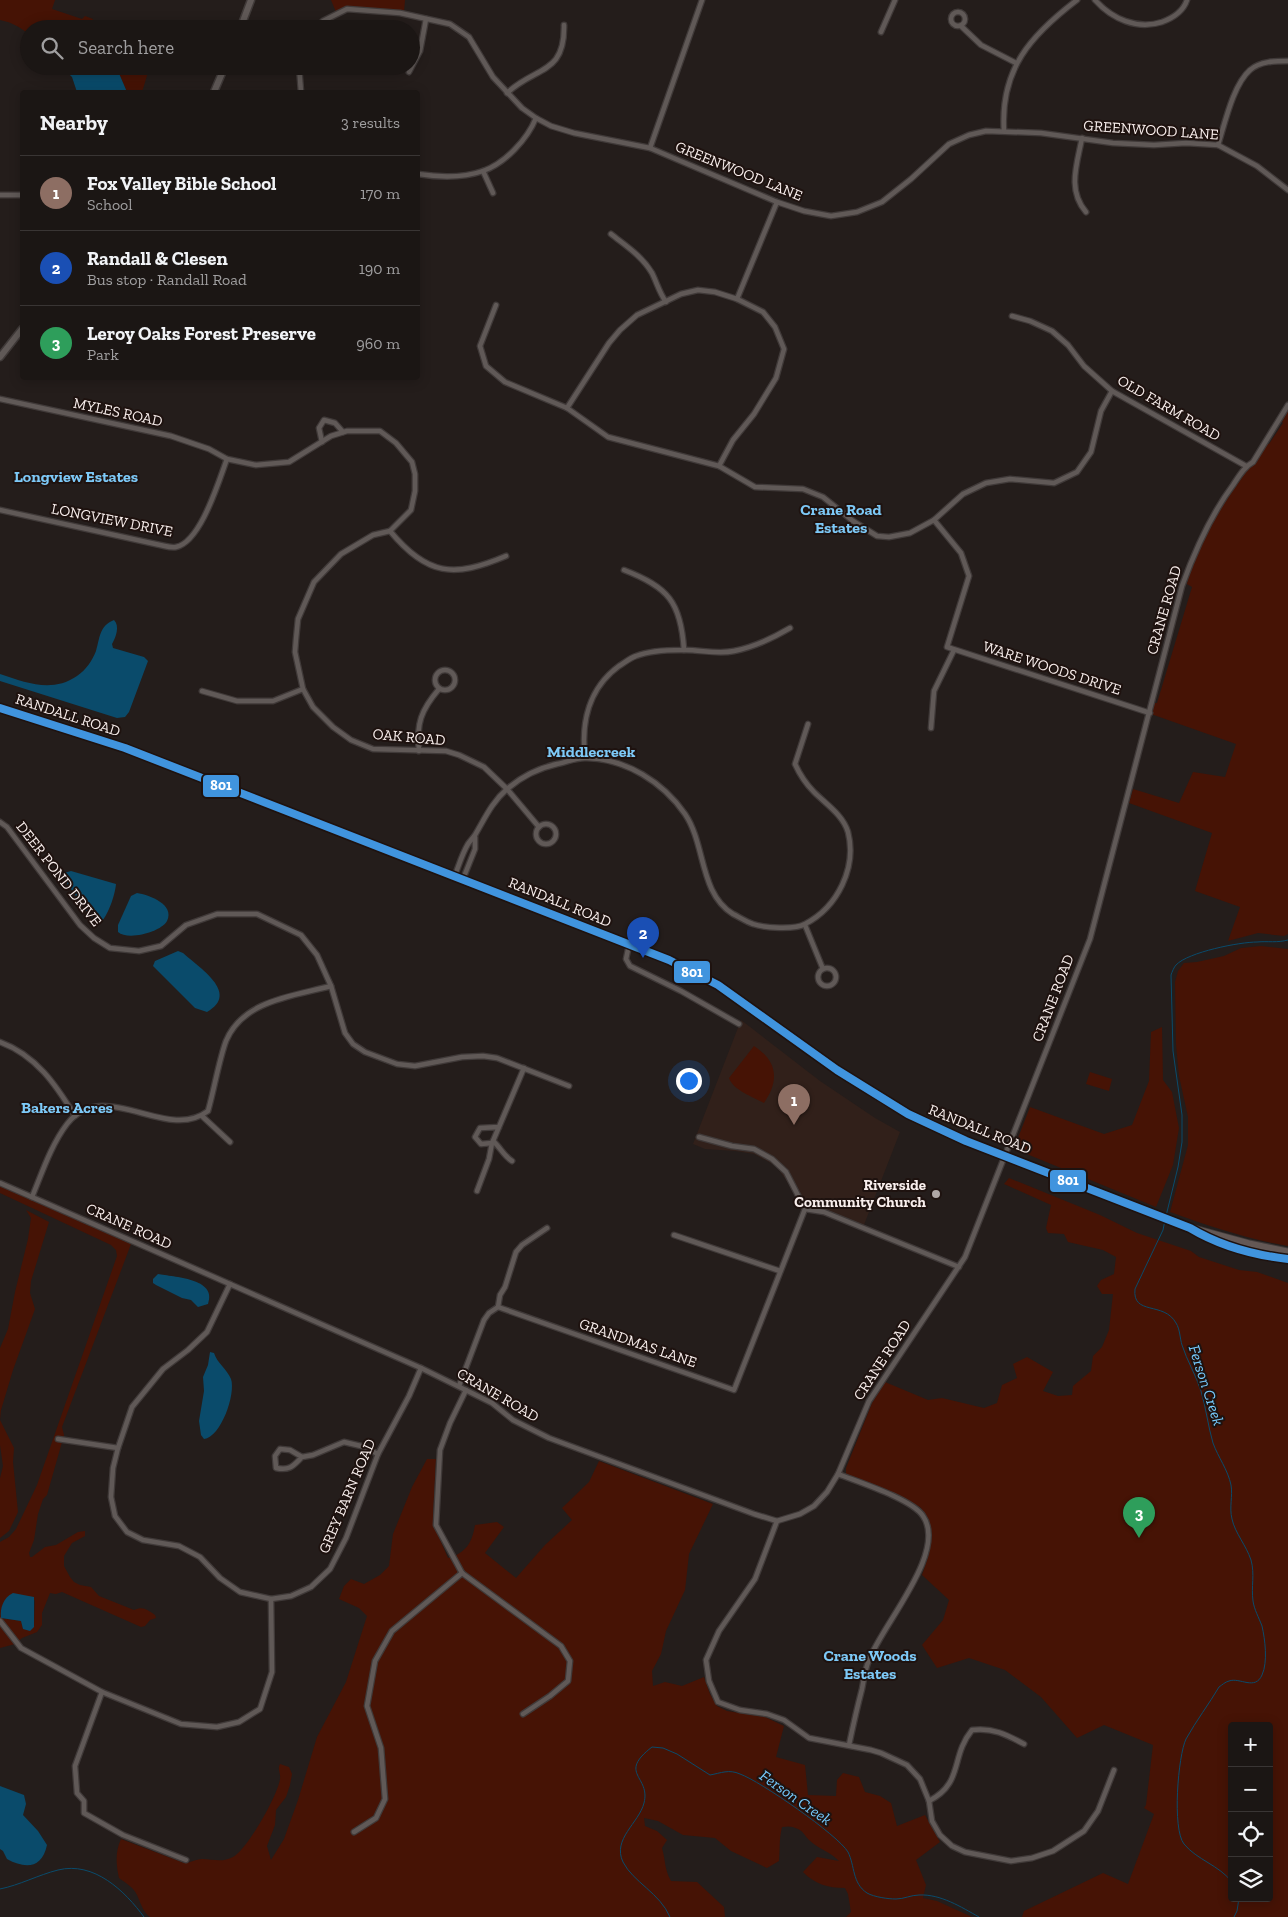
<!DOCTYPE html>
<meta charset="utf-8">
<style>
:root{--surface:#1b1614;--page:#282322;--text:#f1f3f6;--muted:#a09fa0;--line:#393534;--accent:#0f766e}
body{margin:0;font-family:"Zilla Slab",serif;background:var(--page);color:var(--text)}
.controls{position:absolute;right:15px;bottom:15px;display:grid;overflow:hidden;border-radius:5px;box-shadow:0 2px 12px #0003}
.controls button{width:45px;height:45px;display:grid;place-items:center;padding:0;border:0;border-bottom:1px solid var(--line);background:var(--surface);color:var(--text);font:25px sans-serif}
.you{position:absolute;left:688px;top:1080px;width:18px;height:18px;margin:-12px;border:4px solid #fff;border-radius:50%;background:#1a73e8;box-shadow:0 0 0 8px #1a73e833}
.badge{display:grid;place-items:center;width:32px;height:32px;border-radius:50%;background:var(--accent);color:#fff;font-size:16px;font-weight:700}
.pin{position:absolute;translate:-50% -41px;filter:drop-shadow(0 1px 2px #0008)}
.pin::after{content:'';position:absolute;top:26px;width:18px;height:15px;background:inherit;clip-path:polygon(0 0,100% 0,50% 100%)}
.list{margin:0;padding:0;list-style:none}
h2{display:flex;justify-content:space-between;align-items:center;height:65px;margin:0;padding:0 20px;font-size:21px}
h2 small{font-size:16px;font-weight:400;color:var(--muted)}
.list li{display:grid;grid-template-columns:32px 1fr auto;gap:15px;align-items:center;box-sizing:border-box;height:75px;padding:0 20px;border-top:1px solid var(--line)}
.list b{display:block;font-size:19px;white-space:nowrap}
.list p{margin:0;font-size:16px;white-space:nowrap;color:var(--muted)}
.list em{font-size:16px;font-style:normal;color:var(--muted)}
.icon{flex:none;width:28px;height:28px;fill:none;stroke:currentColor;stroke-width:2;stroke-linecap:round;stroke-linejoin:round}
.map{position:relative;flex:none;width:1288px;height:1917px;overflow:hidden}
.search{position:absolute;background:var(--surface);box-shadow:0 2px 12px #0003;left:20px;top:20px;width:400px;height:55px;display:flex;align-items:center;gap:12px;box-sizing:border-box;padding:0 18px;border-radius:28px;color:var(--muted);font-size:19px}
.panel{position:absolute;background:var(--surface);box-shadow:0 2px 12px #0003;left:20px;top:90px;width:400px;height:290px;border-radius:5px}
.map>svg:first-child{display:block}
.built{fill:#31201a}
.green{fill:#461305;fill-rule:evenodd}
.water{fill:#0a4b6b}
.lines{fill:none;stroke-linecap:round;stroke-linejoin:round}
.stream{stroke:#0a4b6b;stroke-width:1}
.street-casing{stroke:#403a39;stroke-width:7}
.secondary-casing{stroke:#403a39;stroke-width:9}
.primary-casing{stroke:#403a39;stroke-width:9}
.street{stroke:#605957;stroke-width:4.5}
.secondary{stroke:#605957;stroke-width:6}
.primary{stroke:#645855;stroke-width:7}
.bus-1-casing{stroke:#1e120f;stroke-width:11}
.bus-1{stroke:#4094de;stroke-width:8}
.poi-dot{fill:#aea6a4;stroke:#1e120f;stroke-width:2}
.labels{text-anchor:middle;stroke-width:4;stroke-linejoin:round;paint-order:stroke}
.street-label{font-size:15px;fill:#f9efed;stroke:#1e120f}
.poi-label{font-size:15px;font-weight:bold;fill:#f9efed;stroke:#1e120f;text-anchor:end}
.neighbourhood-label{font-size:16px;font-weight:bold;fill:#7dc9f7;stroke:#1e120f}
.water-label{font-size:16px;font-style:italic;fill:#76cbfe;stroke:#1e120f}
.line-badge{stroke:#1e120f;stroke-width:2}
.badge-label{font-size:14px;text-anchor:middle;font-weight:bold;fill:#fff}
</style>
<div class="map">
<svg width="1288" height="1917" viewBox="0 0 1288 1917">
<rect width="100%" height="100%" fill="#241d1b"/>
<!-- built -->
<polygon class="built" points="741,1020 820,1081 875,1118 900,1132 862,1230 823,1215 801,1210 791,1187 776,1166 754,1154 735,1151 705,1149 693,1144"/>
<!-- green -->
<g class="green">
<path d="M0,0h55l-3,9 30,10 3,-3 8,3 -4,10h-60v5c-12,-8 -15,-11 -29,-14z"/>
<polygon points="331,0 405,0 404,12 347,6 336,12"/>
<polygon points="112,66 150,66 142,92 127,92 118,71"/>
<path d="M1288,411v523l-4,2 -26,-3 -30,8 12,-34 -45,-16 17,-58 -83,-30 4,-14 46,14 14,-31 32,5 11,-33 -85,-30 3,-11h3l35,-116 -5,-3 1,-5c7,-18 13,-37 23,-54 16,-28 37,-55 55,-81h3l14,-21 -1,-1z"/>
<path d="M1261,946l27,3v297c-41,-7 -79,-20 -118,-34l18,-67v-28l-9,-41 -3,-31 -1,-63 3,-11 6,-8 13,-1 27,-6 17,-8z"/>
<polygon points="1162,1027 1163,1080 1172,1092 1179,1128 1173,1165 1156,1207 1017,1150 1016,1143 1030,1107 1104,1134 1132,1125 1149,1081 1151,1032"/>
<path d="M754,1046c23,15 26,34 10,57 -11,-6 -31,-13 -35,-25z"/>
<polygon points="1090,1072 1112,1079 1109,1091 1086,1084"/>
<path d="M1009,1178l91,37 37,18 54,18 8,6 40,13 18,2 31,11v634h-266l2,-6 79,-38 25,11 26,-70 -10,-6 2,-3 7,-60 -49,-20 -27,13 -36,-41 -36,-27 -36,-12 -32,10 -15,-23 21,-25 6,-20 -27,-25c8,-23 17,-48 -2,-68l-74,-33v-6l26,-65 13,-21 43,18 14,-2 42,10 13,-5 5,-18 15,-7 -4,-14 14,-7 26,15 -10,19 15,5 14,-1 1,-9 18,-15 2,-15 9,-9 7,-17 4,-36h-11l-5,-8 4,-6 13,-6 2,-17 -13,-7 -35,-8 -4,-8 -16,-1 -2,-5 5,-23 -47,-21zM1232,1726h37v172h-37z"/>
<path d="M0,1186l131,58 -69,183 2,8 -17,60 -4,4 -5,15 -4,26 -5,13 1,4h2l13,-10 11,-2 22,-13 7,-1v5l-13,7 -8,13v10l6,11 4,5 6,3 11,2 8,9 35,14c10,-4 13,0 21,5l1,3 -6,2 -5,6 -4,1 -79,-35 -6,2 -6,-1 -8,20v12l-5,7 -15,6 -7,6 -15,4v-106l9,-5 7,-8 21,-44 80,-229 -1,-6 -5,-5 -111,-52zM35,1600l-1,26 -11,3 -2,-8 -20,-3z"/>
<polygon points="26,1210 49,1222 31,1281 30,1293 35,1309 13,1370 1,1410 0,1420 14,1448 13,1462 18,1512 9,1531 0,1538 0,1478 3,1466 0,1445 0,1348 8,1329 15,1292 28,1239 31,1218"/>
<path d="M427,1459h9l-3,55 5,21 10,23c18,-5 24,-15 27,-33l22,-3 7,5 -19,26 31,25 29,-33 27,-25 -10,-12 27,-26 10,-21 114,43 -24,50 -4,36 -19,41 -5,23 -9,17 1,15 12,-4 17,4 22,-9 6,17 7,12 10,5 38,6 19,9 -8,31 29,8 3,30 28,1 1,-16 6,-7 16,4 6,15 15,4 11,7 6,23 28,-11 15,27 -24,18 10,25 -3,13 14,3 35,16h-126l5,-5 -3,-18 -3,-6c-18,0 -30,-4 -42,-16l14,-15 22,4c-8,-9 -21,-12 -30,-21 -4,-4 -6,-9 -11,-11 -6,-3 -10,-3 -16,-2 -3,12 -2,22 -3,34l-12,7 -36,-17 -16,-13 -32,-3 -25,-14 -14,-3 1,8 12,5 10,9 -5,8c4,14 2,20 9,33l26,1 27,25 1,10h-575c-7,-5 -9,-13 -13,-22 -3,-7 -11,-12 -18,-17 -3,-14 -4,-26 2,-39l63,24c6,0 12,-4 18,-4 11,0 20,4 31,-2 14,-7 45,-62 47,-78 1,-6 -3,-9 0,-15l9,3 3,7 -2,11 -4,12 -10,13 -1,15 -8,21 4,14 13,-21 14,-39 19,-63 29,-55 21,-66 -8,-8 -20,-9 5,-13 7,-7 13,5 16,-9 9,-9 4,-32 19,-47z"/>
</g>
<!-- water -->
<g class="water">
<polygon points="61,66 112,66 118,71 127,92 77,92 72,77"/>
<path d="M114,620c6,6 2,17 -2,24l1,4 31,9 4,4 -19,51 -4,5 -8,1 -117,-37v-7c27,9 52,19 77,2 9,-6 15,-15 19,-25 4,-13 3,-25 18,-31z"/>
<path d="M71,871l45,13c-1,11 -8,32 -16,39l-7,-3 -29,-41v-6z"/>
<path d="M137,893c12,2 38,11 30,28 -6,11 -39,20 -49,11v-7l13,-29z"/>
<path d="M178,951l5,2c15,14 58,40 24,59l-12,-4 -42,-42 2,-5z"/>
<path d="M158,1274c15,3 60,4 50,30l-10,3 -7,-7 -9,-2 -26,-13 -3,-2v-4z"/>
<path d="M210,1352l4,1c3,10 13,16 17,26 5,15 -10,58 -27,60l-3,-4 -2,-14 5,-30 -1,-14 5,-12z"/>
<path d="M13,1593l21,4v30l-4,4 -7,-2 -2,-8 -20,-3c-1,-10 2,-20 12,-25z"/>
<path d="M0,1786l24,9 2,9 -3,11 15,16 9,14c-5,24 -22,24 -40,14l-4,-8 -3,-2z"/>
</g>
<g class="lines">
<!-- stream -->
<g class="stream">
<path d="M1166,1216l12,-49 4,-25v-27l-9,-64 -2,-76c1,-3 3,-8 5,-10 12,-13 64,-23 81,-23 11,-1 20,1 31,-2"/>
<path d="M1165,1220l-2,10 -28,59c-3,27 29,12 41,34 4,6 4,16 6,22 5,16 14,30 19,46 5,17 7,35 12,52 5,14 15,27 18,42 2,11 -2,22 1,34 3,14 14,26 19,41 4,14 0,27 2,41 1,8 6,17 9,25 3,13 6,36 0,49 -7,16 -22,2 -33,6 -4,1 -7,4 -10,6 -10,17 -23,34 -33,52 -8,17 -14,90 -2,105 13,16 35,21 48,38"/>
<path d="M0,1889c20,-4 38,-14 58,-19 36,-9 67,21 86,47"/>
<path d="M670,1917c-10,-24 -37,-35 -47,-55 -11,-23 16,-39 21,-59 7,-27 -27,-29 8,-56l11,1 14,6 33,21c11,-2 19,-6 30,-1 20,7 98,61 108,78 7,14 4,31 19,41 7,4 21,6 29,6 8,0 15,-4 23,-4 22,-1 42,12 60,22"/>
<polyline points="1234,1917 1237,1911 1239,1898"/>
</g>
<!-- street casing -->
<g class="street-casing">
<g id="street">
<path d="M1095,0c17,19 42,30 67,22 11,-4 21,-10 25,-22"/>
<circle cx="958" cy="19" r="7"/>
<polyline points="961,26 981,45 1016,63"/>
<polyline points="315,29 323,21 347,9 400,13 450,24 469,37 493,77 522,108 536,118 551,126 574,133 650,148 777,202 804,211 831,216 857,212 882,202 911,179 949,144 969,135 986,131 1041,133 1113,143 1154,145 1186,143 1218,145 1257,166 1288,190"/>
<polyline points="881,32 895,0"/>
<polyline points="299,66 301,92"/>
<polyline points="409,72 420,51 426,19"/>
<path d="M507,93c29,-27 58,-18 57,-68"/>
<path d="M1004,131c-4,-62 27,-96 73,-131"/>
<path d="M1082,138c-5,26 -15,52 4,74"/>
<path d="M1218,145c7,-22 15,-60 32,-75 10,-9 26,-9 38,-9"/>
<polyline points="650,148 702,0"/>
<polyline points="483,171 493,193"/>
<path d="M418,174c19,3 45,4 65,-3 22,-8 44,-31 53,-53"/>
<polyline points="0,195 22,195"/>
<path d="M611,234c15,12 31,22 41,39 5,10 7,19 14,29"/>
<polyline points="737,299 777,202"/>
<polyline points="496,305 480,346 486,366 505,382 567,408 608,437 719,466 755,487 803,489 823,497 853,521 877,536 889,537 910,533 934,520 963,494 986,483 1010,479 1054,483 1077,472 1091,452 1101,411 1112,391"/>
<polyline points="1012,316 1030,321 1052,331 1068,345 1084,366 1112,391 1246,466"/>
<polyline points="0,399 171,436 209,449 227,459 256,465 289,462 331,436 347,431 380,431 396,443 412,462 415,474 415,491 411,510 390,531 373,535 341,554 314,582 298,619 296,639 295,652 303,689 313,707 333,727 351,740 373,749 446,751 459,755 484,767 507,789 539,827"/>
<polyline points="567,408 609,343 620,330 637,315 681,294 698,290 715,292 737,299 763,312 775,327 784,349 776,378 754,414 733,440 719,466"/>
<polyline points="322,442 319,428 324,420 335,423 343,432"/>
<path d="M0,510l160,35c5,1 11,3 16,2 25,-5 43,-67 51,-88"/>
<polyline points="934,520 961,553 969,576 947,647 1150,713"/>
<path d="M390,531c37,45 64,47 116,25"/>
<path d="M624,570c44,17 57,32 60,80"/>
<circle cx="445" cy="680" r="10"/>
<polyline points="202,691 237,701 273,701 303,689"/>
<polyline points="931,728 934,691 954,650"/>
<path d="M419,751c-3,-27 2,-41 20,-62"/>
<path d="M585,757c-4,-35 4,-69 34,-91 5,-3 11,-8 17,-10 13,-5 31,-6 45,-6 18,-1 35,5 53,1 20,-4 39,-13 56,-23"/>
<polyline points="0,822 7,827 80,925 94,938 110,948 139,951 161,946 186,925 217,914 257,914 301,935 317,955 331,986 345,1033 353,1044 365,1052 397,1064 415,1066 462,1057 483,1056 497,1058 569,1086"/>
<circle cx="546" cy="834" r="10"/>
<path d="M455,875c4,-10 7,-21 13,-31 2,-3 5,-6 7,-9 10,-17 17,-33 32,-46 14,-12 32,-21 50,-25 10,-2 20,-7 30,-6 39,1 76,24 98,56 21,31 14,79 48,100 6,3 14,8 20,10 11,4 42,6 52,0 33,-17 52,-57 43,-92 -5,-17 -22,-28 -34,-40 -8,-8 -14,-17 -19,-28l13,-40"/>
<polyline points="463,879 475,849 475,837"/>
<polyline points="805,925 823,969"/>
<polyline points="629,945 626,959 630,966 681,991 739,1024"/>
<circle cx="827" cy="977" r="9"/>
<path d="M0,1042c36,13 56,43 75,74"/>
<polyline points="202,1116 230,1142"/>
<polyline points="499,1127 480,1128 475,1137 481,1144 492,1143 493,1141 524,1068"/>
<path d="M493,1141c7,6 11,15 19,20"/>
<path d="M0,1183l421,185 71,35 21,17 36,18 205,76 23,7 23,-7 14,-8 13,-14 11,-18 31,-73 96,-144 125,-318 92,-353c13,-36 28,-70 51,-101 6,-9 11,-18 20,-23l35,-57"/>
<polyline points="477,1191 489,1159 492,1143"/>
<path d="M32,1197c10,-24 19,-52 35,-73 38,-48 99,19 141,-13 6,-21 11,-51 18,-70 17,-41 68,-45 105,-55"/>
<polyline points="805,1209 824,1212 959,1267"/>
<polyline points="674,1235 780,1271"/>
<polyline points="230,1284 207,1332 188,1350 163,1369 132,1407 118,1448 113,1468 111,1497 115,1516 127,1532 143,1540 179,1546 200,1557 220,1578 240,1592 271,1599 291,1596 311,1587 330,1569 346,1538 378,1454 409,1396 421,1368"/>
<polyline points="498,1307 500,1295 505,1287 516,1252 522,1245 547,1228"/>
<polyline points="459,1386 484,1320 489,1313 498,1307 734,1390 805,1209 786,1172 772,1159 754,1149 732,1146 699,1137"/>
<polyline points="466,1390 450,1423 440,1450 436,1525 462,1573 561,1646 570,1661 568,1681 550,1696 523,1714"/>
<polyline points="58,1439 118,1448"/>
<path d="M302,1457c-9,9 -12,14 -26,11l-1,-12 5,-7 10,1 12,7 11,-2 31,-13 17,4 17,8"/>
<path d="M838,1474c20,8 74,25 85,42 25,36 -41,109 -54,144 -4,9 -5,19 -7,29 -5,19 -9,37 -13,56"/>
<polyline points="777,1521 755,1579 719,1631 706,1660 709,1681 718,1702 740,1710 767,1714 784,1720 809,1738 871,1750 881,1753 907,1765 920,1779 929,1801 932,1821 940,1835 952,1846 965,1852 1011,1861 1032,1858 1053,1851 1084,1831 1098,1811 1114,1770"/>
<polyline points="0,1621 21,1648 102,1692 181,1724 217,1727 239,1722 260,1709 272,1672 271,1599"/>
<polyline points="102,1692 75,1766 77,1793 84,1801 84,1813 123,1835 186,1860"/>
<path d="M929,1801c35,-18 21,-44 43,-71 20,-3 35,5 52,14"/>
<polyline points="354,1832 376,1818 385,1799 381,1748 367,1706 375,1661 392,1631 462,1573"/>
</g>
</g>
<!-- secondary casing -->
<g class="secondary-casing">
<g id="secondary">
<polyline points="240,29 251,0"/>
<polyline points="214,92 225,66"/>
<polyline points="0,357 22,329"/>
</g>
</g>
<!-- primary casing -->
<g class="primary-casing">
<g id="primary">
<path d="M0,708l125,40 544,212 49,25 119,85 45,29 26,15 58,27 224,87c27,18 65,28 98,31"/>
<polyline points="1194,1229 1249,1244 1288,1252"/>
</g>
</g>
<!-- street -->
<use href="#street" class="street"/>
<!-- secondary -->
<use href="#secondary" class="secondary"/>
<!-- primary -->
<use href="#primary" class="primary"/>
<!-- bus-1 casing -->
<g class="bus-1-casing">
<path id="bus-1" d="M0,708l125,40 544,212 49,25 119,85 71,44 58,27 224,87c30,18 63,27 98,31"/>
</g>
<!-- bus-1 -->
<use href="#bus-1" class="bus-1"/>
</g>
<!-- markers -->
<circle class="poi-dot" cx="936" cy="1194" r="5"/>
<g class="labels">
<!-- street labels -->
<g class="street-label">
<text transform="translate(1151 130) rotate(4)" y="5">GREENWOOD LANE</text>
<text transform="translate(739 171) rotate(22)" y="5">GREENWOOD LANE</text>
<text transform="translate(1169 408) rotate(30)" y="5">OLD FARM ROAD</text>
<text transform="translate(118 412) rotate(12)" y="5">MYLES ROAD</text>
<text transform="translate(112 520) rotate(11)" y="5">LONGVIEW DRIVE</text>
<text transform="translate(1164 610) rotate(-74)" y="5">CRANE ROAD</text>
<text transform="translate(1052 668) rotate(18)" y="5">WARE WOODS DRIVE</text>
<text transform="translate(68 715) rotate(18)" y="5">RANDALL ROAD</text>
<text transform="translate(409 737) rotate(5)" y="5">OAK ROAD</text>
<text transform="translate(59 874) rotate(52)" y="5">DEER POND DRIVE</text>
<text transform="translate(560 902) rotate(22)" y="5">RANDALL ROAD</text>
<text transform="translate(1053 998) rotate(-69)" y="5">CRANE ROAD</text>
<text transform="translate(980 1129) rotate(22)" y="5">RANDALL ROAD</text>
<text transform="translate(129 1226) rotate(24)" y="5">CRANE ROAD</text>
<text transform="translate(638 1343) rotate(19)" y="5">GRANDMAS LANE</text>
<text transform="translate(882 1360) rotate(-57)" y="5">CRANE ROAD</text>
<text transform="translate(498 1395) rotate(30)" y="5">CRANE ROAD</text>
<text transform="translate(347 1496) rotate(-67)" y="5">GREY BARN ROAD</text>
</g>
<!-- poi labels -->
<g class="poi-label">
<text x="926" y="1190">Riverside<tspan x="926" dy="17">Community Church</tspan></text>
</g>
<!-- neighbourhood labels -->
<g class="neighbourhood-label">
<text x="76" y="482">Longview Estates</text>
<text x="841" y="515">Crane Road<tspan x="841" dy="18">Estates</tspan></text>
<text x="591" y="757">Middlecreek</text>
<text x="67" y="1113">Bakers Acres</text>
<text x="870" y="1661">Crane Woods<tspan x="870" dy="18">Estates</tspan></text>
</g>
<!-- water labels -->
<g class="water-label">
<text transform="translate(1207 1385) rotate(72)" y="6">Ferson Creek</text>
<text transform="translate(796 1797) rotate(35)" y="6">Ferson Creek</text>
</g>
</g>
<g class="line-badge">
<rect x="202" y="774" width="38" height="24" rx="5" fill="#4094de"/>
<rect x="673" y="960" width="38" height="24" rx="5" fill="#4094de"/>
<rect x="1049" y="1169" width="38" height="24" rx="5" fill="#4094de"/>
</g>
<g class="badge-label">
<text x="221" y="790">801</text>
<text x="692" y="977">801</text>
<text x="1068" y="1185">801</text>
</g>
</svg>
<div class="controls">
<button>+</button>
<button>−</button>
<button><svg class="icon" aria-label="locate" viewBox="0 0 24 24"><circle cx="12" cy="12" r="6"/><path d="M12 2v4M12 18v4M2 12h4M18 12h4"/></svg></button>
<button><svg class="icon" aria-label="layers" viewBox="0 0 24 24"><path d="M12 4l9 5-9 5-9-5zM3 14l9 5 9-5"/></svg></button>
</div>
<div class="you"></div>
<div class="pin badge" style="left:794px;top:1125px;background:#8d6e63">1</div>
<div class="pin badge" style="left:643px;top:958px;background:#1a4fb4">2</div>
<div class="pin badge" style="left:1139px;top:1538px;background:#2e9e5b">3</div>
<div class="search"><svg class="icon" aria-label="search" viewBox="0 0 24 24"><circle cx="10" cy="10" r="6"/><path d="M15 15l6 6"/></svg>Search here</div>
<section class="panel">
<h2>Nearby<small>3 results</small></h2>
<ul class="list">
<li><span class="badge" style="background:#8d6e63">1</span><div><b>Fox Valley Bible School</b><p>School</p></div><em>170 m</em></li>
<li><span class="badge" style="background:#1a4fb4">2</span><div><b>Randall &amp; Clesen</b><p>Bus stop · Randall Road</p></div><em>190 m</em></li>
<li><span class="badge" style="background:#2e9e5b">3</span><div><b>Leroy Oaks Forest Preserve</b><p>Park</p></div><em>960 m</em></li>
</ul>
</section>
</div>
